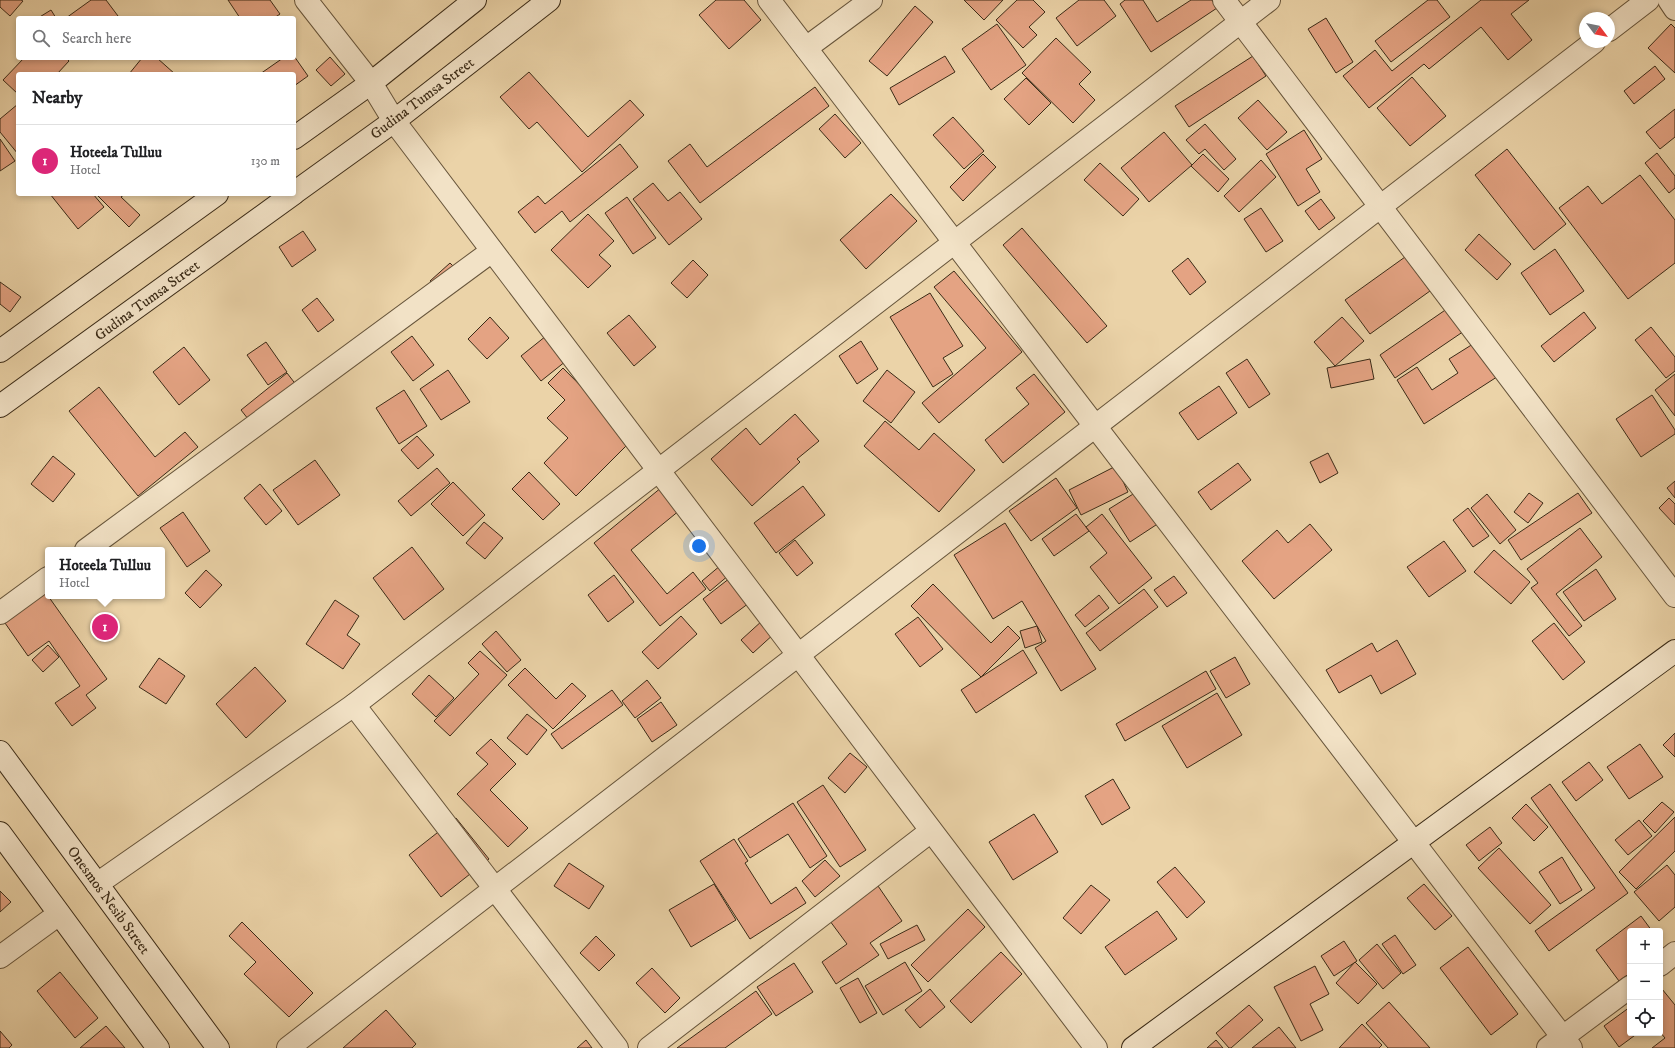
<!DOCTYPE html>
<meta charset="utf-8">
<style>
:root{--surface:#fff;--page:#f6f6f6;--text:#202124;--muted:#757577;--line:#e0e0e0;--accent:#db2777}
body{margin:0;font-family:"IM FELL DW Pica",serif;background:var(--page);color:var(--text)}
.controls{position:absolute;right:12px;bottom:12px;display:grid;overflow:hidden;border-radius:4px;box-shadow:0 2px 6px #0003}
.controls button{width:36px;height:36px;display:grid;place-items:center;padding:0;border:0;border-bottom:1px solid var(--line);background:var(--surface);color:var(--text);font:20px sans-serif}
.compass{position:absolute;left:1579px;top:12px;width:36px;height:36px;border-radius:50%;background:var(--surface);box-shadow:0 2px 6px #0003;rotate:122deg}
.you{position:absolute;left:699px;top:546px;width:14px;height:14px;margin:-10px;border:3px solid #fff;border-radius:50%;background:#1a73e8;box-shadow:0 0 0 6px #1a73e833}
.badge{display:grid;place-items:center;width:26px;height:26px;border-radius:50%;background:var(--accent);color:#fff;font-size:13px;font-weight:700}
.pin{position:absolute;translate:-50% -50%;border:2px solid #fff;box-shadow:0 1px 4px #0006}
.popup{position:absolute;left:45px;top:547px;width:120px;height:52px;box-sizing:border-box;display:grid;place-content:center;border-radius:4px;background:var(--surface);filter:drop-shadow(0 1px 3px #0005);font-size:13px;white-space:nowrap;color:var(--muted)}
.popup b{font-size:15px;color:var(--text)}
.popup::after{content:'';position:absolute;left:50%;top:100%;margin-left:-8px;border:8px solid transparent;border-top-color:var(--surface)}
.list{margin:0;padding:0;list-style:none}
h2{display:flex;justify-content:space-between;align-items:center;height:52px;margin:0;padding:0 16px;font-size:17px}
h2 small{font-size:13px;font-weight:400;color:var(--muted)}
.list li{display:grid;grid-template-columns:26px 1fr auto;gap:12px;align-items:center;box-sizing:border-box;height:72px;padding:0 16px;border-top:1px solid var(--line)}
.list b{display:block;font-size:15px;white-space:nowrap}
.list p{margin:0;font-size:13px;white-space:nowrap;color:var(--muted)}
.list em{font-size:13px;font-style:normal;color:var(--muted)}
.icon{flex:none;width:22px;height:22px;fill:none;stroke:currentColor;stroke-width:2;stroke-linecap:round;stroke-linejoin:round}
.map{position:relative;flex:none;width:1675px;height:1048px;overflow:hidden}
.search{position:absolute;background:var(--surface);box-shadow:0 2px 6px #0003;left:16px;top:16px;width:280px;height:44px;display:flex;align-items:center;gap:10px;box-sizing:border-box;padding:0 14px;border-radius:4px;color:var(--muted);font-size:15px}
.panel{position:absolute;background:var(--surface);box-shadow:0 2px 6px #0003;left:16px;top:72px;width:280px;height:124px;border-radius:4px}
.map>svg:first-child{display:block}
.building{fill:#e4a383;stroke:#3b2b17}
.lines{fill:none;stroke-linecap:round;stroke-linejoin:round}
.street-casing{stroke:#67553b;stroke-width:24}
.secondary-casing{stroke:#3b2b17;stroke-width:24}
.street{stroke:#f2e2c6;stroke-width:22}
.secondary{stroke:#f2e2c6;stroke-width:22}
.labels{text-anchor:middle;stroke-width:3.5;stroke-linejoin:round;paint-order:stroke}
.street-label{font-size:15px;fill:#3b2b17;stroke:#f2e2c6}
</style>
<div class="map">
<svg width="1675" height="1048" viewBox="0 0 1675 1048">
<rect width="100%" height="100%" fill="#ebd3a8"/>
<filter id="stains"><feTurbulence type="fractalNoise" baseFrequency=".005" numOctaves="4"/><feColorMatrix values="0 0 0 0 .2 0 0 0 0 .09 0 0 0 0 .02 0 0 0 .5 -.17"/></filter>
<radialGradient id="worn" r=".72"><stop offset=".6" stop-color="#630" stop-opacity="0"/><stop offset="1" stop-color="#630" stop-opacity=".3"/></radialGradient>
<!-- building -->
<g class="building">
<polygon points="0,0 21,0 23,1 10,16 0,7"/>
<polygon points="91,0 106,0 118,16 115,18 66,18"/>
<polygon points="228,0 270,0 280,14 274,18 240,18"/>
<polygon points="716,0 744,0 761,20 729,49 699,15"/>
<polygon points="964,0 1003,0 984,20"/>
<polygon points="1017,0 1033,0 1045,12 1029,27 1037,35 1023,48 996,20"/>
<polygon points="1079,0 1104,0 1116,16 1077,46 1056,18"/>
<polygon points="1125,0 1143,0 1157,22 1191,0 1212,0 1217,8 1151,52 1120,4"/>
<polygon points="1428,0 1437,0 1450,17 1391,62 1375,41"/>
<polygon points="1481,0 1529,0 1511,14 1532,40 1508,60 1481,27 1429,69 1424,64 1369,108 1343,76 1375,50 1392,71"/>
<polygon points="915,6 933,22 887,76 869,61"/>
<polygon points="51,10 56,18 38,18"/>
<polygon points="1326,18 1353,62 1336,73 1308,29"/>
<polygon points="997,24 1026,65 991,90 962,49"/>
<polygon points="1671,24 1675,28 1675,73 1648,48"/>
<polygon points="1056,38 1091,72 1079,84 1095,100 1073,123 1022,73"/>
<polygon points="294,56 308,76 294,86 294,74 260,74 283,58 294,58"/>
<polygon points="945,56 955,72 899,105 890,88"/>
<polygon points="1253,56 1266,76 1189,127 1175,106"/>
<polygon points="330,57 345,74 331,86 316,70"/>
<polygon points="24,58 66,58 69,61 57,74 18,74 18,94 3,80"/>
<polygon points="142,58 157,58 175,74 129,74"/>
<polygon points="1655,66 1665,79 1634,104 1624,91"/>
<polygon points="529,72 588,137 630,100 644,115 582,172 537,122 529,129 500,97"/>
<polygon points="1412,77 1446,116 1410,146 1377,108"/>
<polygon points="1026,78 1051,103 1029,125 1004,99"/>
<polygon points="815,87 829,106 700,203 668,161 690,144 707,167"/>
<polygon points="1258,100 1287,132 1267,150 1238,118"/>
<polygon points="18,104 18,154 0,132 0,119"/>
<polygon points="1675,109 1675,137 1660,149 1646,132"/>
<polygon points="835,114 861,143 845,158 819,129"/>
<polygon points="953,117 984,151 964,169 933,135"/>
<polygon points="1205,124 1236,159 1224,170 1205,149 1199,154 1186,140"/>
<polygon points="1304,130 1322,159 1306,169 1320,192 1298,206 1266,154"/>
<polygon points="1164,132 1192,165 1149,202 1121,168"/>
<polygon points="0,139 15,161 0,171"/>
<polygon points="620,144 638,167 570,222 562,211 535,233 518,212 538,196 545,204"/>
<polygon points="1507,149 1566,224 1534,250 1475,175"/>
<polygon points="1657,153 1675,176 1675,188 1669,193 1645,163"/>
<polygon points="983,154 996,167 963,201 950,187"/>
<polygon points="1203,154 1229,179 1218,192 1191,166"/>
<polygon points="1261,160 1276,177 1239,212 1224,196"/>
<polygon points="1100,163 1139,199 1123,216 1084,180"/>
<polygon points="1640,175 1675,220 1675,263 1628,299 1559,208 1588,186 1602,204"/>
<polygon points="653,183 668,201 680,192 702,219 669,245 633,199"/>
<polygon points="50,194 93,194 104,207 78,229"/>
<polygon points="96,194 125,194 121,197 140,215 129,227"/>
<polygon points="891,194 917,221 866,269 840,240"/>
<polygon points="627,197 656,238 633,254 605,213"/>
<polygon points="1321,199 1335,218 1319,230 1305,211"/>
<polygon points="1261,208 1283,241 1266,252 1244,219"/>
<polygon points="588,214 614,241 599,255 611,266 588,288 551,250"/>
<polygon points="1022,228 1107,326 1087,343 1003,245"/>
<polygon points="303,231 316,250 292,267 279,247"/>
<polygon points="1479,234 1511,264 1497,280 1465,250"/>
<polygon points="1555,249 1584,291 1550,315 1521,273"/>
<polygon points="1405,257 1430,291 1370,334 1345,300"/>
<polygon points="1188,258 1206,282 1190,295 1172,271"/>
<polygon points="693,260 708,275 687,298 671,283"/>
<polygon points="450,263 459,272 439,291 430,281"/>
<polygon points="954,271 1022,352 939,423 922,403 986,348 934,287"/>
<polygon points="0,282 21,297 10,312 0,304"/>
<polygon points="930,293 963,346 943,358 953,374 933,387 890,317"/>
<polygon points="317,298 334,320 318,332 302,310"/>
<polygon points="1454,304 1470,327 1395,378 1380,355"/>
<polygon points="1584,312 1596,328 1554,362 1541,346"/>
<polygon points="629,315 656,347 634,366 607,333"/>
<polygon points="490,317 509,338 487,359 468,339"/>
<polygon points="1342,317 1364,341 1335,366 1314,342"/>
<polygon points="1651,327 1675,357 1675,371 1666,378 1635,340"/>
<polygon points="551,332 571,357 541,381 521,356"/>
<polygon points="412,336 434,365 413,381 391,352"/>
<polygon points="1481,339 1503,373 1424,424 1397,380 1417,367 1432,390 1458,373 1449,359"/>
<polygon points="861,341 878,369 857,384 839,356"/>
<polygon points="266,342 287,372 268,385 247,355"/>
<polygon points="184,347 210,380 179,405 153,372"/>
<polygon points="1247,359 1270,394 1249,408 1226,373"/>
<polygon points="1370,359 1374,379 1331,388 1327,368"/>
<polygon points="563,368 633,439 576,496 544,463 568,438 547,418 565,400 548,383"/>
<polygon points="448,370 470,402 441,420 420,389"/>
<polygon points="887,370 915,392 891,423 863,401"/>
<polygon points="287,373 297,386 252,424 241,410"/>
<polygon points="1034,374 1065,412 1003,463 985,440 1029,404 1016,388"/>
<polygon points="1675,374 1675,416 1655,390"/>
<polygon points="1219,386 1237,413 1198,440 1179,413"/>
<polygon points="99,387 155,457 185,432 198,447 138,496 69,411"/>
<polygon points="404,390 427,426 399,444 376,408"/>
<polygon points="1652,395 1675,430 1675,434 1641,457 1616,419"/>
<polygon points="795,414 819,441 797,459 800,462 752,506 711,459 746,428 760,445"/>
<polygon points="885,421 919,450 934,433 975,470 939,512 864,446"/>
<polygon points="417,436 434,455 418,469 401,450"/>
<polygon points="1328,453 1338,473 1320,483 1310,462"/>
<polygon points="53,456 75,474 53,502 31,484"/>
<polygon points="315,460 340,495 298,525 273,490"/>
<polygon points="1238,463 1251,480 1211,510 1198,492"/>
<polygon points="1116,466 1128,492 1081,515 1069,490"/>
<polygon points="437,468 450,483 411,516 398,501"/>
<polygon points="529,472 560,504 543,520 512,489"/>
<polygon points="1056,478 1077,508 1031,541 1009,511"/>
<polygon points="1675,481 1675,498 1667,488"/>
<polygon points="453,482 485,515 463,536 431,504"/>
<polygon points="260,484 282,511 266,525 244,498"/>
<polygon points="803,486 825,515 776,553 754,523"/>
<polygon points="662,487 680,510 631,550 667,594 693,572 706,589 660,626 594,543"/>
<polygon points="1138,491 1159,523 1130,542 1109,509"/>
<polygon points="1529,493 1543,503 1528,523 1514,512"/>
<polygon points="1578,493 1592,513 1521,560 1508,540"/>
<polygon points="1487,494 1516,530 1500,544 1471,508"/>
<polygon points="1669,498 1675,504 1675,525 1659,508"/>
<polygon points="1468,508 1489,536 1473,547 1453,520"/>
<polygon points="183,512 210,551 187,567 160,528"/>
<polygon points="1076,514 1089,531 1054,556 1042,539"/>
<polygon points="1102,514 1152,578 1119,604 1090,567 1107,553 1086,527"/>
<polygon points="484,522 503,538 485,559 466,543"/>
<polygon points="1005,523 1096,669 1061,691 1035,648 1046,641 1022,601 993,619 954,555"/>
<polygon points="1310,524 1332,550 1274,599 1242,561 1277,530 1288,543"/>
<polygon points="1580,528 1602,557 1556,594 1582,626 1569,636 1531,588 1538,583 1527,569"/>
<polygon points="795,540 813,563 797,576 779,553"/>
<polygon points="1444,541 1466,571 1429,597 1407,567"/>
<polygon points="412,547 444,589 404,620 373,578"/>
<polygon points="1494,550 1530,582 1511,604 1474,572"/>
<polygon points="721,565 729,575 710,591 702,581"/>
<polygon points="1596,569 1616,599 1584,621 1563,592"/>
<polygon points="206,570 222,585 200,608 185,593"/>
<polygon points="614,575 634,602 608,622 588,595"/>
<polygon points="1174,576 1187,593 1167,607 1154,590"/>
<polygon points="730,578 749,603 721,624 703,599"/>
<polygon points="933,584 991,643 1008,626 1020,638 981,677 911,606"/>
<polygon points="1144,589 1158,607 1100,651 1086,633"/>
<polygon points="46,593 107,679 86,695 96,708 72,726 55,703 80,686 49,641 28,656 5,623"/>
<polygon points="1099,595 1109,608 1085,627 1075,615"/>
<polygon points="335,600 359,616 347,635 360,644 343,669 306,644"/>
<polygon points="681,616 697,634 658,669 642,652"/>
<polygon points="918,617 943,649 920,667 895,634"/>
<polygon points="763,620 775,633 753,653 741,640"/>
<polygon points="1554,623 1585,662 1563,680 1532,641"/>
<polygon points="1037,626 1042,642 1025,648 1020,631"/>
<polygon points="496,631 521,660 507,672 482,644"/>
<polygon points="1397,640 1416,674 1381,694 1371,675 1339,693 1326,670 1372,643 1377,652"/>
<polygon points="48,645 59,657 43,672 32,660"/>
<polygon points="1023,650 1037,673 976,713 961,690"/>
<polygon points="480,651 507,675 450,736 434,721 479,674 468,663"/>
<polygon points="1235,657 1250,684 1226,698 1210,671"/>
<polygon points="159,658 185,676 166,704 139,687"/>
<polygon points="255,667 286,701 246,738 216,704"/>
<polygon points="525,668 556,699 572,683 586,696 553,729 508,685"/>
<polygon points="1206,671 1216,689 1125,741 1116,724"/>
<polygon points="429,675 454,698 436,717 412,694"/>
<polygon points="647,680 661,698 635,718 622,701"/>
<polygon points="612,690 623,705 562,749 551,734"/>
<polygon points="1217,693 1242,735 1187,768 1162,726"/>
<polygon points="661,702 677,725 652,742 637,719"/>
<polygon points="527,714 547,730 527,755 507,738"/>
<polygon points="1675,733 1675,757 1663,745"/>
<polygon points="491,739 516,764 490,790 528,828 508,847 457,794 488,764 476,753"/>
<polygon points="1640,744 1663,777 1629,799 1607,767"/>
<polygon points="850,753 867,767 845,793 828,778"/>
<polygon points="1589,762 1603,780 1576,801 1562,782"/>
<polygon points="1113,779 1130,808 1102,825 1085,796"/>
<polygon points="1550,784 1628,893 1549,951 1535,931 1595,888 1531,798"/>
<polygon points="823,785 866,850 840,867 797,802"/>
<polygon points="1662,802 1674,812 1655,833 1643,821"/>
<polygon points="793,803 827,856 810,868 788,834 750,858 738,839"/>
<polygon points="1526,804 1548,827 1534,841 1512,818"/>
<polygon points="1034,814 1058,852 1013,880 989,842"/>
<polygon points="1675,817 1675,851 1636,889 1619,872"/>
<polygon points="456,818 489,859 441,897 409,855"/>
<polygon points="1639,820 1652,836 1628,855 1615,840"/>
<polygon points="1490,827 1502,843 1479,861 1466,845"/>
<polygon points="734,839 748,861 745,863 771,904 796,887 806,903 750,939 700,861"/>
<polygon points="1499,848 1551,905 1530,924 1478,868"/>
<polygon points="1562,857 1582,890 1560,904 1539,872"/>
<polygon points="825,860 840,876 815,897 802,881"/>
<polygon points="569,863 604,886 589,909 554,886"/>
<polygon points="1667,865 1675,875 1675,907 1659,921 1634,892"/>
<polygon points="1175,867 1205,902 1187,918 1157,882"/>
<polygon points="876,883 902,921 870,943 879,955 836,984 822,962 847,944 827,917"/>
<polygon points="714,884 736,920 691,947 669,910"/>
<polygon points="1424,884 1452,916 1435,930 1407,898"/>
<polygon points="1091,885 1110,900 1081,934 1063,918"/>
<polygon points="0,891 11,902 0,912"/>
<polygon points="968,909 985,927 928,982 911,965"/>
<polygon points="1157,911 1177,939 1125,975 1105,947"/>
<polygon points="1641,916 1652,931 1630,931 1630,973 1619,981 1596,950"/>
<polygon points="242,922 313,993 289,1017 244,974 256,962 229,936"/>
<polygon points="917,925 925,940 888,959 880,944"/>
<polygon points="1395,935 1416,965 1403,974 1382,944"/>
<polygon points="596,936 615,955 599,971 580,953"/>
<polygon points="1344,941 1357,961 1334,976 1321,956"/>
<polygon points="1377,944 1401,973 1383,989 1359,960"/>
<polygon points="1468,947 1518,1014 1491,1035 1440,968"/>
<polygon points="1001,952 1022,974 971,1023 950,1001"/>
<polygon points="905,962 922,991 883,1015 865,986"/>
<polygon points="1355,962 1377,984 1358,1004 1336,983"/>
<polygon points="794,963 813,992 776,1016 757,987"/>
<polygon points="1315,966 1329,994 1310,1004 1323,1030 1301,1041 1274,987"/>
<polygon points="652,968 680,998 665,1013 636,983"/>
<polygon points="60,972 98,1018 75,1038 37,991"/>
<polygon points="858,978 877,1013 860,1023 840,988"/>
<polygon points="930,989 945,1007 920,1028 905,1010"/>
<polygon points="1662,989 1675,1005 1675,1048 1652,1048 1665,1038 1660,1032 1660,990"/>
<polygon points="756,991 772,1014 725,1048 677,1048"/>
<polygon points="1389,1002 1430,1048 1388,1048 1366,1023"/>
<polygon points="1249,1005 1263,1020 1231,1048 1229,1048 1216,1033"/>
<polygon points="1630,1007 1630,1033 1638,1033 1619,1047 1604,1026"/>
<polygon points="386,1010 416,1044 412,1048 343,1048"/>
<polygon points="1362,1024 1382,1045 1379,1048 1339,1048"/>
<polygon points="106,1026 125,1048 80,1048"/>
<polygon points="1279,1027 1296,1048 1252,1048"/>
<polygon points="0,1031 12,1045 9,1048 0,1048"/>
<polygon points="586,1040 592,1048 577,1048"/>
<polygon points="1216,1040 1223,1048 1207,1048"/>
</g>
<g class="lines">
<!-- street casing -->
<g class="street-casing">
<g id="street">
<polyline points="306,0 371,83 394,121 1096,1048"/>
<polyline points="769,0 1571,1048"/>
<polyline points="1224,0 1675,596"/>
<polyline points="1669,0 1675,9"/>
<polyline points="1609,30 1648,0"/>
<polyline points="806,48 871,0"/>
<polyline points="86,550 492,251"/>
<polyline points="0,613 48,578"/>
<polyline points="354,705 617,1048"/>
<polyline points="97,884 354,705 1269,0"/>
<polyline points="0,957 59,914"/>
<polyline points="1660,965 1675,953"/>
<polyline points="288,1048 1594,42"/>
<polyline points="649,1048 931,831"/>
<polyline points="1548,1048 1630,987"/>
</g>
</g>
<!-- secondary casing -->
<g class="secondary-casing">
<g id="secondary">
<polyline points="294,138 371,83 475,0"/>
<polyline points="294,193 394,121 549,0"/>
<polyline points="0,351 217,194"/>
<polyline points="0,406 293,194"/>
<polyline points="0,752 218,1048"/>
<polyline points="0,833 158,1048"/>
<polyline points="1133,1048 1675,651"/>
</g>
</g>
<!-- street -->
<use href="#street" class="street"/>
<!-- secondary -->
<use href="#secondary" class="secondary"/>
</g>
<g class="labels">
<!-- street labels -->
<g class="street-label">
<text transform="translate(422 98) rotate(-37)" y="5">Gudina Tumsa Street</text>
<text transform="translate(147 300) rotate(-36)" y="5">Gudina Tumsa Street</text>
<text transform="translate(109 900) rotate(54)" y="5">Onesmos Nesib Street</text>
</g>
</g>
<rect width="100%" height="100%" filter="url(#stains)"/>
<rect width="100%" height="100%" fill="url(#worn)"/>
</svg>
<div class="controls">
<button>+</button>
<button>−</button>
<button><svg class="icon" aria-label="locate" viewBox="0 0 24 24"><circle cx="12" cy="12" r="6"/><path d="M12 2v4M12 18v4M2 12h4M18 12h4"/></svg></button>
</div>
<svg class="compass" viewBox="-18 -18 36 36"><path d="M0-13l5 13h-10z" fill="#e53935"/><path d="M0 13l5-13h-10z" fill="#757577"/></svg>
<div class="you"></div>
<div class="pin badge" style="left:105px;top:627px">1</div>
<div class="popup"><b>Hoteela Tulluu</b>Hotel</div>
<div class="search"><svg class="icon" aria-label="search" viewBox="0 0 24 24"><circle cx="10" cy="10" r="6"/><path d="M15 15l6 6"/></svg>Search here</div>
<section class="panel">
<h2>Nearby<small></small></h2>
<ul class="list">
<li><span class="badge">1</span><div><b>Hoteela Tulluu</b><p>Hotel</p></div><em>130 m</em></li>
</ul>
</section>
</div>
